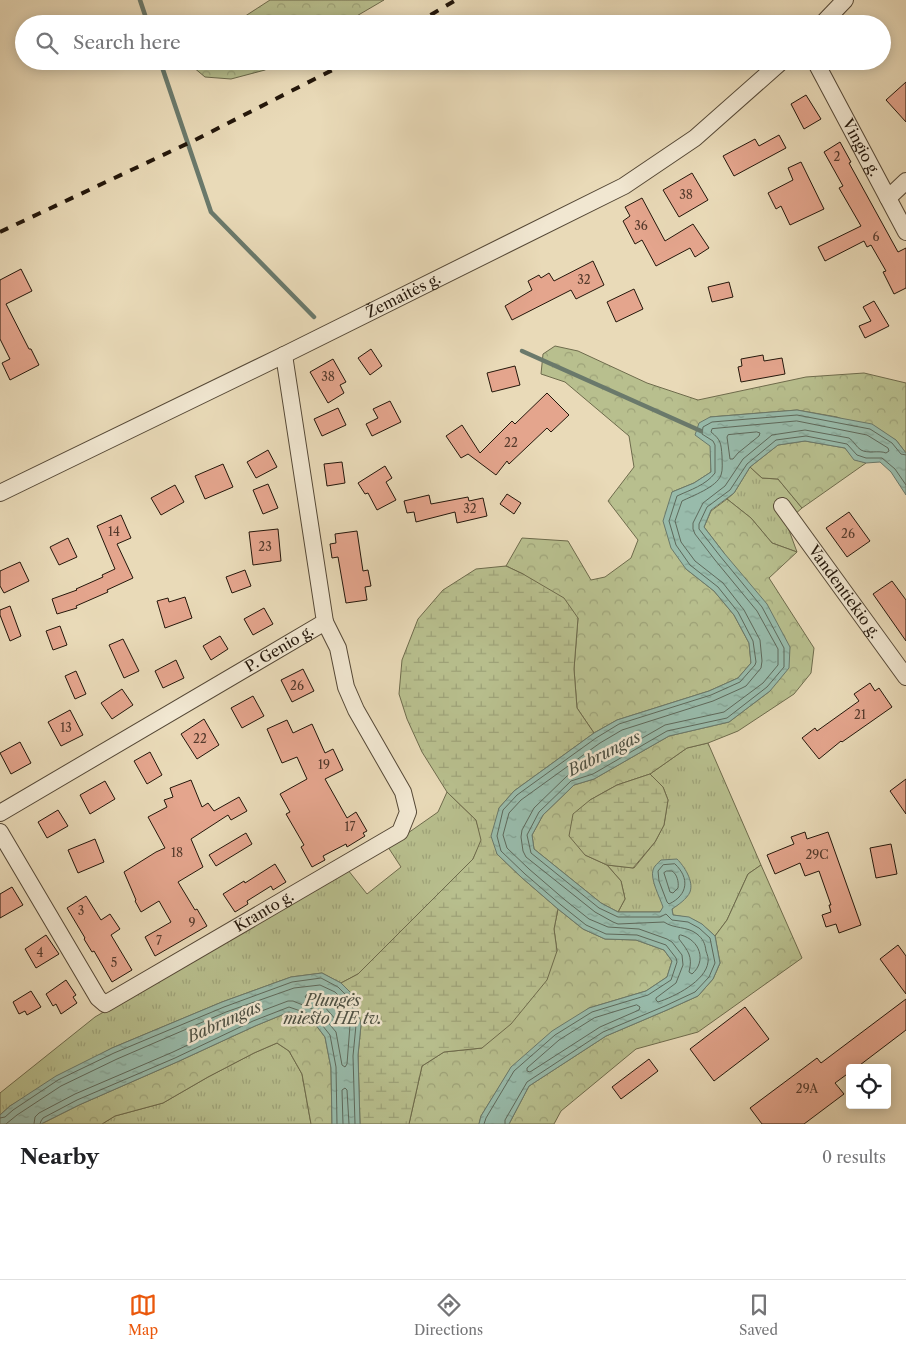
<!DOCTYPE html>
<meta charset="utf-8">
<style>
:root{--surface:#fff;--page:#f6f6f6;--text:#202124;--muted:#757577;--line:#e0e0e0;--accent:#ea580c}
body{margin:0;font-family:"Libre Caslon Text",serif;background:var(--page);color:var(--text)}
.controls{position:absolute;right:15px;bottom:15px;display:grid;overflow:hidden;border-radius:5px;box-shadow:0 2px 12px #0003}
.controls button{width:45px;height:45px;display:grid;place-items:center;padding:0;border:0;border-bottom:1px solid var(--line);background:var(--surface);color:var(--text);font:25px sans-serif}
.list{margin:0;padding:0;list-style:none}
h2{display:flex;justify-content:space-between;align-items:center;height:65px;margin:0;padding:0 20px;font-size:21px}
h2 small{font-size:16px;font-weight:400;color:var(--muted)}
.icon{flex:none;width:28px;height:28px;fill:none;stroke:currentColor;stroke-width:2;stroke-linecap:round;stroke-linejoin:round}
.map{position:relative;flex:none;width:906px;height:1124px;overflow:hidden}
.search{position:absolute;background:var(--surface);box-shadow:0 2px 12px #0003;left:15px;right:15px;top:15px;height:55px;display:flex;align-items:center;gap:12px;box-sizing:border-box;padding:0 18px;border-radius:28px;color:var(--muted);font-size:19px}
.sheet{height:155px;background:var(--surface)}
nav{display:flex;justify-content:space-around;align-items:center;box-sizing:border-box;height:70px;border-top:1px solid var(--line);background:var(--surface);font-size:14px;color:var(--muted)}
nav a{display:grid;justify-items:center;gap:2px}
nav .on{color:var(--accent)}
.map>svg:first-child{display:block}
.grass{fill:url(#grass-tufts);stroke:#6e6b4c}
.forest{fill:url(#forest-crowns);stroke:#6e6b4c}
.wetland{fill:url(#wetland-marsh);stroke:#6e6b4c}
.water{fill:url(#water-ripples);stroke:#6a796b}
.lines{fill:none;stroke-linecap:round;stroke-linejoin:round}
.shore{stroke:#5e695b;stroke-width:1}
.stream{stroke:#6a796b;stroke-width:4.5}
.building{fill:#e4a58d;stroke:#24170b}
.minor-casing{stroke:#554836;stroke-width:18}
.minor{stroke:#f1e7d1;stroke-width:16}
.rail{stroke:#24170b;stroke-width:4;stroke-dasharray:9 9;stroke-linecap:butt}
.labels{text-anchor:middle;stroke-width:5;stroke-linejoin:round;paint-order:stroke}
.number-label{font-size:12px;fill:#543a2c}
.street-label{font-size:15px;fill:#24170b;stroke:#f1e7d1}
.water-label{font-size:16px;font-style:italic;fill:#4d5043;stroke:#f1e7d1}
</style>
<div class="map">
<svg width="906" height="1124" viewBox="0 0 906 1124">
<defs>
<pattern id="grass-tufts" width="24" height="20" patternUnits="userSpaceOnUse" patternTransform="scale(1.25)"><rect width="24" height="20" fill="#b8bf8e"/><path d="M3 7l-1-3M5 7V3M7 7l1-3M15 17l-1-3M17 17v-4M19 17l1-3" fill="none" stroke="#9ea379"/></pattern>
<pattern id="forest-crowns" width="20" height="18" patternUnits="userSpaceOnUse" patternTransform="scale(1.25)"><rect width="20" height="18" fill="#b8bf8e"/><path d="M2 6a3 3 0 1 1 6 0M12 15a3 3 0 1 1 6 0" fill="none" stroke="#9ea379"/></pattern>
<pattern id="wetland-marsh" width="20" height="14" patternUnits="userSpaceOnUse" patternTransform="scale(1.25)"><rect width="20" height="14" fill="#b8bf8e"/><path d="M1 5h8M5 5V1M11 12h8M15 12V8" fill="none" stroke="#9ea379"/></pattern>
<pattern id="water-ripples" width="26" height="14" patternUnits="userSpaceOnUse" patternTransform="scale(1.25)"><rect width="26" height="14" fill="#98bbab"/><path d="M2 4q2-2 4 0t4 0M15 11q2-2 4 0t4 0" fill="none" stroke="#83a092"/></pattern>
</defs>
<rect width="100%" height="100%" fill="#e9dab8"/>
<filter id="stains"><feTurbulence type="fractalNoise" baseFrequency=".004" numOctaves="4"/><feColorMatrix values="0 0 0 0 .2 0 0 0 0 .09 0 0 0 0 .02 0 0 0 .5 -.17"/></filter>
<radialGradient id="worn" r=".72"><stop offset=".6" stop-color="#630" stop-opacity="0"/><stop offset="1" stop-color="#630" stop-opacity=".3"/></radialGradient>
<!-- grass -->
<g class="grass">
<polygon points="750,467 762,478 778,479 802,508 786,522 797,552 772,543 751,518 727,499 734,493"/>
<path d="M708,743l53,122 -13,9 -21,46 -12,16c-16,-15 -21,-18 -42,-21l-1,-6 8,-6 -26,-20 10,24 -4,5h-42l7,-13 -4,-18 -14,-16 27,3 21,-26 9,-17 4,-25 -5,-13 -13,-13 37,-26z"/>
<polygon points="447,792 476,820 482,840 473,859 358,974 341,983 322,973 291,977 222,1002 112,1048 10,1106 0,1115 0,1093 95,1017 348,870 367,894 401,867 388,847 438,812"/>
<polygon points="277,1043 289,1051 302,1074 311,1124 102,1124 115,1116 163,1103 208,1077 254,1053"/>
</g>
<!-- forest -->
<g class="forest">
<polygon points="270,0 384,0 343,24 233,24"/>
<polygon points="193,61 279,61 265,70 231,79 205,77 193,67"/>
<polygon points="555,346 578,351 647,383 698,400 806,377 864,373 906,383 906,453 896,440 837,417 797,410 710,417 711,472 694,483 672,492 686,569 714,591 734,615 749,643 751,663 738,678 709,691 617,720 594,733 577,708 574,669 578,618 523,574 506,566 522,538 568,541 591,580 605,577 631,558 638,540 608,501 634,467 629,436 565,382 541,374 543,354"/>
<polygon points="805,441 845,448 854,459 866,463 802,508 778,479 762,478 750,467 778,445"/>
<polygon points="727,499 751,518 772,543 797,552 769,578 814,648 811,673 794,694 738,731 708,743 687,748 650,774 617,785 590,800 585,855 607,865 621,881 625,899 618,912 601,903 534,849 532,835 543,815 574,785 594,779 669,736 729,722 770,691 724,553 704,527 711,511"/>
<polygon points="761,865 802,958 698,1032 636,1049 561,1111 554,1124 509,1124 529,1086 606,1036 667,1010 698,996 713,979 720,963 715,936 727,920 748,874"/>
<polygon points="558,909 583,929 605,939 636,940 664,950 672,961 667,977 646,991 589,1008 511,1068 481,1116 479,1124 409,1124 422,1066 444,1052 482,1048 557,951 554,929"/>
<polygon points="289,1012 312,1020 325,1037 331,1068 332,1124 311,1124 302,1074 289,1051 277,1043 254,1053 208,1077 163,1103 115,1116 102,1124 41,1124 79,1105 177,1062 255,1026"/>
</g>
<!-- wetland -->
<g class="wetland">
<polygon points="506,566 523,574 564,598 578,618 574,669 577,708 594,733 514,791 499,808 497,854 521,877 558,909 554,929 557,951 547,980 511,1024 482,1048 444,1052 422,1066 409,1124 360,1124 358,1055 361,1025 355,997 341,983 358,974 473,859 481,840 476,820 447,792 422,752 407,719 399,694 402,660 418,619 443,590 476,569"/>
<polygon points="650,774 663,787 668,800 664,825 655,842 633,868 607,865 585,855 569,836 573,814 590,800 617,785"/>
</g>
<!-- water -->
<g class="water">
<path d="M797,410l75,14 24,16 10,13v42l-15,-23 -11,-10 -14,1 -12,-3 -9,-12 -40,-7 -27,4 -28,22 -16,26 -23,17 -7,17 20,26 43,51 23,43 -1,21 -19,23 -41,31 -60,14 -75,43 -20,6 -31,30 -11,20 2,14 67,54 17,9h42l3,-5c-3,-9 -13,-28 -10,-37 1,-4 5,-7 8,-10l16,-1c7,7 17,22 13,33 -3,7 -12,13 -18,17l1,6 16,2 13,7 13,12 5,27 -7,16 -15,17 -31,14 -61,26 -77,50 -20,38h-30l2,-8 30,-49 41,-36 37,-23 57,-17 21,-14 5,-16 -8,-11 -28,-10 -31,-1 -22,-10 -25,-20 -37,-32 -24,-23 -6,-18 8,-28 15,-17 80,-58 23,-13 92,-29 29,-13 13,-15 -2,-20 -15,-28 -20,-24 -28,-22 -15,-21 -8,-27 9,-29 22,-9 17,-11 -1,-26 -15,-11 4,-12 11,-6z"/>
<polygon points="322,973 341,983 355,997 361,1025 358,1055 360,1124 332,1124 331,1068 325,1037 312,1020 289,1012 255,1026 177,1062 79,1105 41,1124 0,1124 0,1115 10,1106 56,1076 112,1048 222,1002 291,977"/>
</g>
<g class="lines">
<!-- shore -->
<g class="shore">
<path d="M797,421l70,14 21,13 1,3 -3,2c-7,-3 -18,1 -25,-3 -5,-3 -7,-9 -12,-12l-44,-8 -33,5 -29,24 -18,27 -22,17 -10,20v6l2,5 20,26 42,51 21,38v16l-15,18 -39,29 -59,13 -75,43 -23,8 -33,32 -12,22 -1,7 2,14 3,6 69,55 18,10 5,2 46,-2c10,7 23,4 33,12 6,5 8,9 9,17 1,3 3,8 2,11 -2,19 -34,35 -50,40l-2,-2v-2l20,-15 7,-18 -1,-10 -10,-13 -5,-3 -28,-10 -31,-2 -19,-8 -24,-19 -36,-31 -22,-21 -4,-13 6,-22 12,-13 79,-57 22,-13 91,-29 29,-13 4,-2 15,-18 1,-7 -2,-21 -16,-30 -21,-27 -28,-22 -14,-19 -6,-21 7,-20c10,-5 35,-14 39,-26 2,-5 1,-13 1,-19 -1,-13 -1,-16 -11,-24l1,-3z"/>
<polygon points="757,432 760,433 759,436 738,453 733,459 730,459 727,437 728,435"/>
<path d="M675,864c15,14 13,31 -6,40l-2,-2 -8,-21 -1,-10 5,-6z"/>
<path d="M667,871h5c5,3 7,11 6,17l-5,5 -3,-1 -6,-19z"/>
<path d="M681,935c19,5 26,26 11,39l-3,-2c4,-16 -1,-21 -10,-33v-3z"/>
<path d="M319,992c12,7 23,14 21,29h-3l-14,-16 -18,-8 2,-3z"/>
<polygon points="637,1005 640,1007 639,1010 600,1027 530,1072 527,1071 527,1068 559,1040 594,1018"/>
<polyline points="0,1118 5,1117 13,1110 58,1080 114,1053 224,1007 292,982 321,978 338,987 351,1000 356,1025 353,1056 355,1124"/>
<polyline points="6,1124 17,1115 61,1086 117,1059 226,1012 294,988 320,985 335,992 345,1002 350,1025 347,1064 345,1067 342,1065 336,1032 321,1014 315,1010 293,1001 288,1001 251,1015 173,1052 75,1094 39,1113 35,1117 34,1124"/>
<polyline points="40,1124 41,1121 43,1118 77,1100 175,1058 253,1021 289,1007 315,1016 330,1035 336,1067 337,1124"/>
<polyline points="343,1124 342,1090 345,1088 347,1090 349,1124"/>
<path d="M484,1124l2,-6 28,-47 41,-36 37,-23 56,-17 23,-15 6,-18 -1,-4 -10,-13 -29,-10 -31,-1 -20,-9 -25,-20 -36,-31 -24,-23 -4,-15 6,-26 14,-15 79,-57 23,-14 92,-29 29,-13 15,-17 1,-3 -3,-21 -15,-29 -20,-25 -28,-22 -14,-20 -7,-24 8,-25c13,-6 29,-11 38,-23v-28l-2,-4 -11,-7 1,-7 9,-5 85,-7 73,14 22,14 9,11 5,1"/>
<polyline points="505,1124 505,1120 527,1082 603,1032 665,1006 695,992 709,977 715,963 710,938 699,928 688,922 672,920 666,914 660,917 618,917 599,908 531,853 527,835 539,812 571,781 593,774 667,731 727,718 767,687 784,667 784,648 762,607 720,556 699,529 699,524 707,507 730,490 747,464 776,440 806,436 847,444 857,455 866,458 882,458 895,469 906,485"/>
</g>
<!-- stream -->
<g class="stream">
<polyline points="140,0 148,24"/>
<polyline points="160,61 211,212 314,317"/>
<polyline points="522,351 701,431"/>
</g>
</g>
<!-- building -->
<g class="building">
<polygon points="906,82 906,122 886,100"/>
<polygon points="806,95 821,119 804,129 791,104"/>
<polygon points="779,135 786,148 734,176 723,156 755,139 759,146"/>
<polygon points="840,142 851,162 849,163 898,252 906,248 906,288 894,294 883,272 886,271 871,245 867,247 864,241 825,261 818,247 861,226 839,188 843,186 824,152"/>
<polygon points="801,162 824,209 790,225 781,206 776,209 768,193 793,180 788,168"/>
<polygon points="692,173 708,200 679,217 663,190"/>
<polygon points="642,198 665,241 693,224 709,248 695,257 690,248 656,266 642,240 635,244 623,221 630,216 625,207"/>
<polygon points="593,261 604,285 576,299 571,290 512,320 505,306 532,290 528,281 539,275 541,278 549,273 554,281"/>
<polygon points="21,269 32,291 6,304 29,349 31,349 39,365 10,380 2,363 10,359 0,339 0,280"/>
<polygon points="729,282 733,297 712,302 708,287"/>
<polygon points="634,289 643,309 616,322 607,302"/>
<polygon points="874,301 889,326 865,338 859,326 871,321 863,307"/>
<polygon points="371,349 382,366 370,375 358,358"/>
<polygon points="763,355 764,361 782,358 785,374 741,382 738,367 742,366 741,359"/>
<polygon points="333,359 346,382 340,385 344,393 328,403 310,372"/>
<polygon points="515,366 520,385 492,392 487,373"/>
<polygon points="547,393 569,415 551,432 547,428 509,464 507,461 496,475 468,454 461,458 446,436 462,425 480,453 512,421 515,424"/>
<polygon points="390,401 401,422 372,436 366,424 378,418 373,409"/>
<polygon points="338,408 346,425 322,436 314,419"/>
<polygon points="268,450 277,467 256,478 247,462"/>
<polygon points="342,462 345,483 327,486 324,464"/>
<polygon points="223,464 233,487 205,499 195,476"/>
<polygon points="385,466 392,478 386,482 396,500 377,510 368,493 365,494 358,483"/>
<polygon points="268,484 278,508 263,514 253,490"/>
<polygon points="175,485 184,502 161,515 151,498"/>
<polygon points="507,494 521,503 514,514 500,504"/>
<polygon points="429,495 431,504 468,497 469,501 483,498 487,516 457,523 455,512 416,522 414,512 407,513 404,501"/>
<polygon points="849,512 870,541 847,557 826,528"/>
<polygon points="121,515 131,538 117,544 133,578 107,590 108,592 76,606 77,608 57,614 52,599 77,590 76,589 103,577 102,575 115,569 97,526"/>
<polygon points="278,529 281,561 253,565 249,532"/>
<polygon points="357,531 363,571 368,570 371,586 365,587 367,600 346,603 338,557 332,558 330,544 336,543 335,534"/>
<polygon points="68,538 77,557 59,565 50,547"/>
<polygon points="20,562 29,581 4,593 0,586 0,571"/>
<polygon points="245,570 251,586 232,593 226,577"/>
<polygon points="892,581 906,600 906,641 873,594"/>
<polygon points="185,597 192,618 165,628 157,601 168,598 169,602"/>
<polygon points="10,606 21,636 10,641 0,615 0,610"/>
<polygon points="264,608 273,624 253,635 244,619"/>
<polygon points="60,626 67,645 53,650 46,631"/>
<polygon points="220,636 228,649 211,660 203,646"/>
<polygon points="123,639 139,671 124,678 109,645"/>
<polygon points="176,660 184,678 163,688 155,671"/>
<polygon points="303,669 314,691 292,702 281,680"/>
<polygon points="76,671 86,694 75,699 65,676"/>
<polygon points="870,683 875,691 879,688 892,707 842,742 841,741 819,759 802,738 815,728 817,731 859,701 854,694"/>
<polygon points="122,689 133,705 112,719 101,703"/>
<polygon points="253,696 264,716 242,728 231,708"/>
<polygon points="70,710 83,735 61,746 48,722"/>
<polygon points="204,719 219,745 197,759 181,734"/>
<polygon points="287,720 293,733 312,724 325,753 333,749 343,770 325,779 347,818 356,812 367,831 363,833 365,836 347,847 346,844 323,856 325,860 312,867 301,847 304,845 286,814 290,812 280,794 307,779 297,757 282,763 267,729"/>
<polygon points="20,742 31,763 11,774 0,753"/>
<polygon points="150,752 162,775 147,784 134,761"/>
<polygon points="906,779 906,814 890,791"/>
<polygon points="191,780 202,807 208,803 214,811 239,797 247,811 231,820 228,815 191,839 203,867 178,882 195,910 197,909 207,926 155,956 145,937 171,922 159,901 141,912 135,901 136,900 124,872 156,852 165,848 148,817 167,807 164,800 173,797 170,788"/>
<polygon points="105,781 115,799 90,814 80,795"/>
<polygon points="58,810 68,826 47,838 38,822"/>
<polygon points="805,832 807,839 828,832 861,925 839,933 836,924 826,927 822,915 831,912 829,905 831,905 819,871 805,876 800,863 775,874 767,855 794,844 791,837"/>
<polygon points="246,833 252,844 216,866 209,855"/>
<polygon points="95,839 104,862 78,873 68,850"/>
<polygon points="891,844 897,874 876,878 870,848"/>
<polygon points="275,864 286,882 273,890 271,886 247,901 248,904 235,912 223,894 244,881 245,883"/>
<polygon points="12,887 23,905 0,918 0,894"/>
<polygon points="86,896 101,920 110,914 120,929 111,935 132,970 112,982 94,951 92,952 84,939 85,938 67,908"/>
<polygon points="46,935 59,954 36,968 25,949"/>
<polygon points="898,945 906,956 906,994 880,959"/>
<polygon points="66,980 76,995 73,997 77,1003 61,1014 56,1004 53,1006 46,994"/>
<polygon points="31,991 41,1007 27,1015 25,1011 19,1014 13,1002"/>
<polygon points="906,999 906,1030 856,1068 850,1068 850,1072 835,1083 844,1094 804,1124 762,1124 750,1108 817,1058 821,1063"/>
<polygon points="745,1007 769,1039 714,1081 690,1049"/>
<polygon points="649,1059 658,1071 621,1099 612,1087"/>
</g>
<g class="lines">
<!-- minor casing -->
<g class="minor-casing">
<g id="minor">
<polyline points="822,24 845,0"/>
<path id="s1" d="M815,61l91,171"/>
<polyline points="888,198 906,181"/>
<path id="s2" d="M0,493l284,-138 340,-169 71,-48 87,-77"/>
<path id="s3" d="M782,506l124,171"/>
<path id="s4" d="M0,813l325,-191 -41,-267"/>
<path id="s5" d="M0,832l98,166 7,6 295,-172 8,-20 -5,-20 -47,-82 -10,-23 -8,-39 -13,-26"/>
</g>
</g>
<!-- minor -->
<use href="#minor" class="minor"/>
<!-- rail -->
<g class="rail">
<polyline points="415,24 456,0"/>
<polyline points="0,232 197,139 350,61"/>
</g>
</g>
<g class="labels">
<!-- number labels -->
<g class="number-label">
<text x="837" y="161">2</text>
<text x="686" y="199">38</text>
<text x="641" y="230">36</text>
<text x="876" y="241">6</text>
<text x="584" y="284">32</text>
<text x="328" y="381">38</text>
<text x="511" y="447">22</text>
<text x="470" y="513">32</text>
<text x="114" y="536">14</text>
<text x="848" y="538">26</text>
<text x="265" y="551">23</text>
<text x="297" y="690">26</text>
<text x="860" y="719">21</text>
<text x="66" y="732">13</text>
<text x="200" y="743">22</text>
<text x="324" y="769">19</text>
<text x="350" y="831">17</text>
<text x="177" y="857">18</text>
<text x="817" y="859">29C</text>
<text x="81" y="915">3</text>
<text x="192" y="927">9</text>
<text x="159" y="945">7</text>
<text x="40" y="957">4</text>
<text x="114" y="967">5</text>
<text x="807" y="1093">29A</text>
</g>
<!-- street labels -->
<g class="street-label">
<text dy="5" stroke="none"><textPath href="#s1" startOffset="98">Vingio g.</textPath></text>
<text dy="5" stroke="none"><textPath href="#s2" startOffset="449">Žemaitės g.</textPath></text>
<text dy="5" stroke="none"><textPath href="#s3" startOffset="106">Vandentiekio g.</textPath></text>
<text dy="5" stroke="none"><textPath href="#s4" startOffset="324">P. Genio g.</textPath></text>
<text dy="5" stroke="none"><textPath href="#s5" startOffset="386">Kranto g.</textPath></text>
</g>
<!-- water labels -->
<g class="water-label">
<text transform="translate(604 753) rotate(-27)" y="6">Babrungas</text>
<text x="333" y="1006">Plungės<tspan x="333" dy="18">miesto HE tv.</tspan></text>
<text transform="translate(224 1021) rotate(-24)" y="6">Babrungas</text>
</g>
</g>
<rect width="100%" height="100%" filter="url(#stains)"/>
<rect width="100%" height="100%" fill="url(#worn)"/>
</svg>
<div class="controls">
<button><svg class="icon" aria-label="locate" viewBox="0 0 24 24"><circle cx="12" cy="12" r="6"/><path d="M12 2v4M12 18v4M2 12h4M18 12h4"/></svg></button>
</div>
<div class="search"><svg class="icon" aria-label="search" viewBox="0 0 24 24"><circle cx="10" cy="10" r="6"/><path d="M15 15l6 6"/></svg>Search here</div>
</div>
<section class="sheet">
<h2>Nearby<small>0 results</small></h2>
<ul class="list">
</ul>
</section>
<nav>
<a class="on"><svg class="icon" aria-label="map" viewBox="0 0 24 24"><path d="M3 6l6-2 6 2 6-2v14l-6 2-6-2-6 2zM9 4v14M15 6v14"/></svg>Map</a>
<a><svg class="icon" aria-label="directions" viewBox="0 0 24 24"><path d="M12 3l9 9-9 9-9-9zM9 14v-3h6M13 9l2 2-2 2"/></svg>Directions</a>
<a><svg class="icon" aria-label="saved" viewBox="0 0 24 24"><path d="M7 4h10v16l-5-4-5 4z"/></svg>Saved</a>
</nav>
